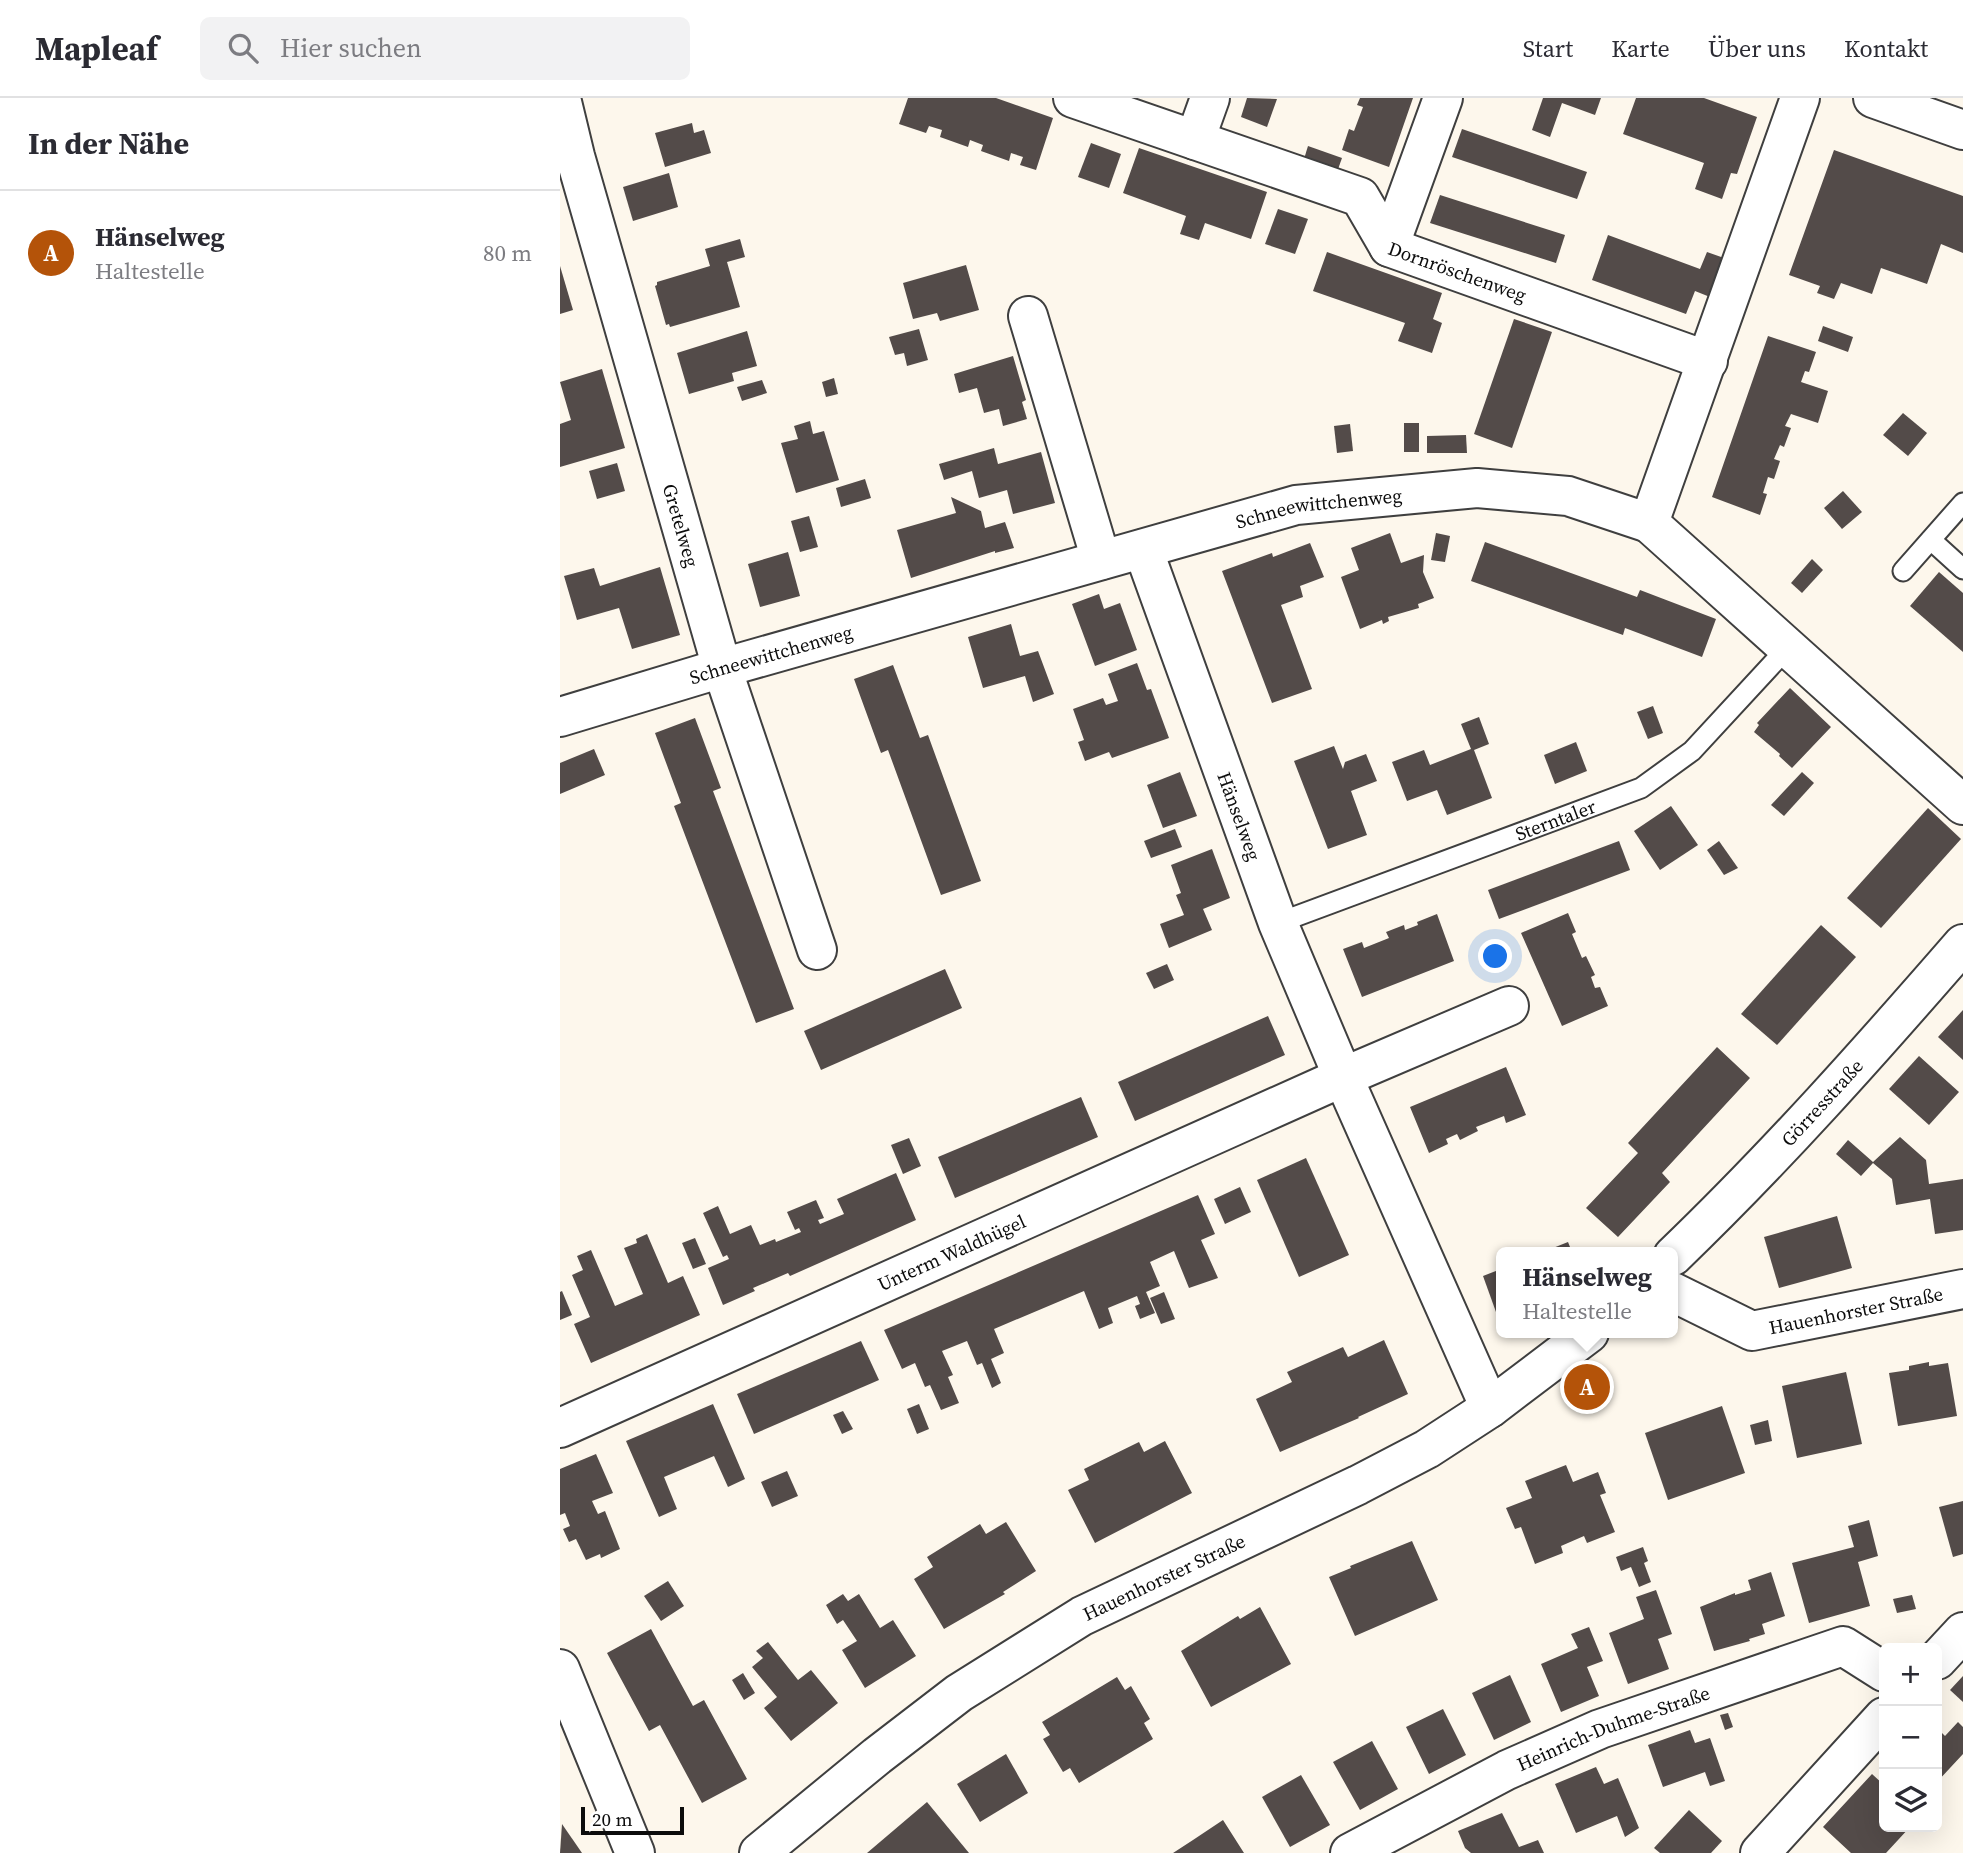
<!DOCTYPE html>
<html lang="de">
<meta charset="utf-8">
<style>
:root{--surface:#fff;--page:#f2f2f3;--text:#2b2b33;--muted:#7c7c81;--line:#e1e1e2;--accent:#b45309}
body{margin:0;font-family:"Source Serif 4",serif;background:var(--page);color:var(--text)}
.controls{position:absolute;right:21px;bottom:21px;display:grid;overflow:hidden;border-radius:10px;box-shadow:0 7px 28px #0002}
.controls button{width:63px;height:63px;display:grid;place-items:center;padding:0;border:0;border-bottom:2px solid var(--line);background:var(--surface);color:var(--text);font:35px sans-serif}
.scale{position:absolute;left:21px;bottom:18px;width:103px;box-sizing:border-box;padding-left:7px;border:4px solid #0c0c0c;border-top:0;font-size:19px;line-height:24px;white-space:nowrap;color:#0c0c0c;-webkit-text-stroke:5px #fff;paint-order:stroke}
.you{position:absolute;left:936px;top:859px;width:24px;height:24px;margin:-18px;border:5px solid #fff;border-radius:50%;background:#1a73e8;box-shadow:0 0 0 10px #1a73e833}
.badge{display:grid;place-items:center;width:46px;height:46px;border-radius:50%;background:var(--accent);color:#fff;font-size:23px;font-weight:700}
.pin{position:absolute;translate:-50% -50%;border:4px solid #fff;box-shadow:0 2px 7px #0006}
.popup{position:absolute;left:936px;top:1149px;width:182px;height:91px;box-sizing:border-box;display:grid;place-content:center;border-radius:10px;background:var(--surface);filter:drop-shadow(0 2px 5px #0005);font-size:23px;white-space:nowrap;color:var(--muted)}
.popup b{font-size:26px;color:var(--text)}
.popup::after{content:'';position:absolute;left:50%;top:100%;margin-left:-14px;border:14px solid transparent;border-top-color:var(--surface)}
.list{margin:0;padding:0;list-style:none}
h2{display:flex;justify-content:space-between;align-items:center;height:91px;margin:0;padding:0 28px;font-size:30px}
h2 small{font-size:23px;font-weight:400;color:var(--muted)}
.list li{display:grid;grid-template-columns:46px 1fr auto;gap:21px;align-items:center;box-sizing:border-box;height:126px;padding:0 28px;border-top:2px solid var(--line)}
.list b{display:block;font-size:26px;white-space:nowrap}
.list p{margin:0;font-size:23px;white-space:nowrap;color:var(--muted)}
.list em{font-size:23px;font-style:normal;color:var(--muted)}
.icon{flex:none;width:38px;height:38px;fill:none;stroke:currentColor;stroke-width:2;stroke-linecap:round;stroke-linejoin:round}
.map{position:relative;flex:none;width:1403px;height:1755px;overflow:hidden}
header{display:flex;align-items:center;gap:42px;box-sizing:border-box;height:98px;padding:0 35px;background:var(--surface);border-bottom:2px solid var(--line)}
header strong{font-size:33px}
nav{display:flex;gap:38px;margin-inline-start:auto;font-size:24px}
.search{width:490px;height:63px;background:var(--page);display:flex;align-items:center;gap:18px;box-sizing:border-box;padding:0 24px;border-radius:10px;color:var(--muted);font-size:26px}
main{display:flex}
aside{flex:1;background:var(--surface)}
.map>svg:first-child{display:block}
.building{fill:#534b49}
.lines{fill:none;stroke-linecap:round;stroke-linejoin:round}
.service-casing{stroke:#3f3f3f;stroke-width:23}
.minor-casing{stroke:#3f3f3f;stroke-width:42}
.tertiary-casing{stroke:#3f3f3f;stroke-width:42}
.service{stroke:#fff;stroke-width:19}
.minor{stroke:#fff;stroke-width:38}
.tertiary{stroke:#fff;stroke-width:38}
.labels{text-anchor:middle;stroke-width:7;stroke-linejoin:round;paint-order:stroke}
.street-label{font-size:19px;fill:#0c0c0c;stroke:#fff}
</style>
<header>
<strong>Mapleaf</strong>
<div class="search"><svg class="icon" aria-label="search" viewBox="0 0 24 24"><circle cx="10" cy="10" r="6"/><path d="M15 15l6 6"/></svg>Hier suchen</div>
<nav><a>Start</a><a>Karte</a><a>Über uns</a><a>Kontakt</a></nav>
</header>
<main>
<aside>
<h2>In der Nähe<small></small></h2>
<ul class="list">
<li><span class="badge">A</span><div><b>Hänselweg</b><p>Haltestelle</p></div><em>80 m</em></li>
</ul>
</aside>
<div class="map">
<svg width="1403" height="1755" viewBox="0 0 1403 1755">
<rect width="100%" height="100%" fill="#fdf7ec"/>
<!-- building -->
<g class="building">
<polygon points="348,0 436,0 493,20 476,72 460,67 463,59 451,55 449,63 421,53 423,47 410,42 408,49 380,39 382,32 369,28 366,35 339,26"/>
<polygon points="687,0 717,1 707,29 681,19"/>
<polygon points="800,0 853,0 829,69 782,52 789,31 794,33 803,9 797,7"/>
<polygon points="983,0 1041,0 1035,17 1002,5 990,39 972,32"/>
<polygon points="1076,0 1144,0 1197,19 1177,76 1171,75 1162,101 1135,91 1144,65 1063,36"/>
<polygon points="132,25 134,35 144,32 151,55 105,69 95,35"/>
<polygon points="902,31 1027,74 1017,101 892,59"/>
<polygon points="531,45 561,56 549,90 518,79"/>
<polygon points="748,48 782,60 777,74 744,61"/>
<polygon points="579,50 707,94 691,141 645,125 639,142 620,136 626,118 563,95"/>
<polygon points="1274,52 1403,98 1403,155 1381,146 1367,186 1321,170 1312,196 1281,185 1274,201 1257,195 1260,188 1229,177"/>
<polygon points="109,75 118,109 73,123 63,89"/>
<polygon points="880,97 1005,137 996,165 870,125"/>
<polygon points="718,111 748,121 735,156 705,146"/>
<polygon points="1048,137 1140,171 1147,154 1164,160 1150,199 1135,193 1126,216 1032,182"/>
<polygon points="180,141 185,159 167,164 180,209 110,229 109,226 106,227 95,188 97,187 97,184 150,168 145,151"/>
<polygon points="767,154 882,195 873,221 882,225 872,255 838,243 845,225 753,193"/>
<polygon points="406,167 419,212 380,223 377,215 353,221 343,185"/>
<polygon points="0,168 13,212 0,216"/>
<polygon points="954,221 992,234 952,350 914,336"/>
<polygon points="1263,228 1293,239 1288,254 1258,243"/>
<polygon points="359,231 368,262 347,268 344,255 335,257 329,239"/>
<polygon points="187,233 197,268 172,275 174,283 129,296 117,255"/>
<polygon points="1208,238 1256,254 1249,274 1245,273 1241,284 1268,293 1258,325 1231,316 1225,328 1231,330 1224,349 1220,347 1214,361 1220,363 1214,381 1208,379 1203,395 1207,396 1200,417 1152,399"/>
<polygon points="453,258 466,302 462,304 467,321 443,328 439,311 424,315 417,290 399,295 394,276"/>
<polygon points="42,271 65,350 0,369 0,326 11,322 0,284"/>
<polygon points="274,280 278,296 266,299 262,284"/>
<polygon points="202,282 207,295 182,303 177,289"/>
<polygon points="1343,315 1367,335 1348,358 1323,337"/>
<polygon points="250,323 253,336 264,333 279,382 236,395 221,345 238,341 234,328"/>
<rect x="844" y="325" width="15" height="29"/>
<polygon points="790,326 793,353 777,355 774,328"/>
<polygon points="906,337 907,355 867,355 867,338"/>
<polygon points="434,350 438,366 481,354 495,405 453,416 447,392 419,400 412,373 384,382 379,366"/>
<polygon points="57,365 65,393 37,401 29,373"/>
<polygon points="305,381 311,400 281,409 276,390"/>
<polygon points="1283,393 1302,414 1282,431 1264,410"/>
<polygon points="391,399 421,413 425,430 445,424 454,450 435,455 435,453 351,480 337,432 396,415"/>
<polygon points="249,418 258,449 240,454 231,423"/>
<polygon points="830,435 841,465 864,457 863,474 874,500 858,506 859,510 828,519 829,523 823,526 822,522 800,531 781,479 799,472 791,450"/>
<polygon points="876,435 890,438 885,464 871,462"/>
<polygon points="925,444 1077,499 1080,492 1156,521 1142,559 1065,530 1063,537 911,483"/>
<polygon points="750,445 764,479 740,488 743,499 721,507 752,591 712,605 662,473 712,455 713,459"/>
<polygon points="228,454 240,498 200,509 188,466"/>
<polygon points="1252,461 1263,472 1242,495 1231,485"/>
<polygon points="100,469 120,537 72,551 59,510 17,522 4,478 34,470 40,488"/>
<polygon points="1379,474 1403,495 1403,554 1350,508"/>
<polygon points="539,496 544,511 560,505 577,552 535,568 512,506"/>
<polygon points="451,526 460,558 478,553 494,596 473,604 465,578 423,590 408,539"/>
<polygon points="577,565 587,592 591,591 609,640 552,660 549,654 525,663 518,644 524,642 513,611 543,600 546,607 558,603 548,576"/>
<polygon points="333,567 360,640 368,637 421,783 381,797 328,652 321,655 294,581"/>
<polygon points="1230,590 1271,629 1232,670 1219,658 1220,656 1194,634 1199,627 1197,625"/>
<polygon points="1093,608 1103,635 1088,641 1077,614"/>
<polygon points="919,619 929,646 914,652 932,700 887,717 877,692 847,703 832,664 864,652 870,667 911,651 901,626"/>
<polygon points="135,620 161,690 153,693 234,911 196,925 114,708 121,705 95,635"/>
<polygon points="1016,644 1027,673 995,686 984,657"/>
<polygon points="774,648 783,671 785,664 806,656 817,683 791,693 807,737 768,751 734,663"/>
<polygon points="34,651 45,677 0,696 0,665"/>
<polygon points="620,674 637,718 603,730 587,687"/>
<polygon points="1242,674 1254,685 1224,718 1211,707"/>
<polygon points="1111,708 1138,747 1100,772 1074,733"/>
<polygon points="1368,710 1401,741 1321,830 1287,800"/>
<polygon points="615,731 622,749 591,760 584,743"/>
<polygon points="1059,743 1070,772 939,821 928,792"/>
<polygon points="1159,743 1178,770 1164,777 1147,752"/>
<polygon points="652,751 670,800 643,811 652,832 609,850 600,826 624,817 616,797 621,795 611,767"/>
<polygon points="1008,815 1016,834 1012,836 1022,860 1026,858 1035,877 1031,879 1035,890 1040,889 1048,908 1002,928 961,835"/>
<polygon points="877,816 894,863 802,899 783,851 802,844 804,850 829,840 826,834 844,827 845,832 858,827 857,824"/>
<polygon points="1261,827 1296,859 1217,947 1181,916"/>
<polygon points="607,866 614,882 594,891 586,875"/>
<polygon points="385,871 402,910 261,972 244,933"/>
<polygon points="1403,912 1403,962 1378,939"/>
<polygon points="708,918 725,957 575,1023 558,984"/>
<polygon points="1157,949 1190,980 1102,1075 1110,1084 1058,1139 1026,1110 1078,1055 1068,1045"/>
<polygon points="1359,958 1399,994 1369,1027 1329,991"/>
<polygon points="946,969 966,1017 946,1025 944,1018 916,1029 918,1033 900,1042 897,1036 886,1041 888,1046 869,1055 850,1009"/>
<polygon points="521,999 538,1039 395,1100 378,1059"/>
<polygon points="1340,1039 1366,1062 1369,1086 1403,1081 1403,1132 1375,1136 1370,1101 1336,1107 1332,1081 1313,1065 1301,1078 1276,1056 1288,1042 1313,1064"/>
<polygon points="349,1040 361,1068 343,1076 331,1047"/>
<polygon points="746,1060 789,1157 739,1179 697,1082"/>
<polygon points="336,1075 356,1122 230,1178 228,1175 193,1190 195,1193 163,1207 148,1170 169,1161 167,1157 163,1159 143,1115 158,1108 170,1136 191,1127 200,1147 215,1141 216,1144 241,1134 239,1130 235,1132 227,1114 256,1102 264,1120 258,1122 260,1126 284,1116 277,1101"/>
<polygon points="680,1089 691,1114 665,1126 654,1101"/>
<polygon points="638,1097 655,1136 641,1142 658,1180 629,1190 614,1153 590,1164 600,1188 586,1194 595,1215 580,1221 575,1208 580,1206 577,1198 548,1210 553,1225 539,1231 524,1193 434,1231 444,1255 431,1261 441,1285 432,1290 422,1265 417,1267 407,1243 382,1253 393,1277 388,1279 399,1305 381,1312 370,1287 365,1289 355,1265 342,1271 324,1232"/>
<polygon points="1277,1118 1292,1170 1219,1190 1204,1139"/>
<polygon points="87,1136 108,1185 123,1178 140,1217 31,1265 14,1226 30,1219 12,1177 23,1172 17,1158 31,1152 55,1208 83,1196 64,1150 77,1145 76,1141"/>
<polygon points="135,1140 146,1166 133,1171 122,1145"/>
<polygon points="1008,1144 1012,1154 983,1154"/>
<polygon points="941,1171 941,1212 936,1214 923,1178"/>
<polygon points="2,1193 12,1217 0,1222 0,1194"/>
<polygon points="604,1194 615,1221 601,1226 590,1200"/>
<polygon points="824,1242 848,1296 798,1319 799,1320 720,1354 696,1301 732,1284 727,1274 783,1249 788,1259"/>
<polygon points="301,1243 319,1282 194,1336 177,1296"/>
<polygon points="1369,1264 1369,1268 1388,1265 1397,1318 1338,1328 1329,1275 1349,1272 1349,1268"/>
<polygon points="1286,1274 1302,1346 1237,1360 1222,1288"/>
<polygon points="153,1306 185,1381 168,1389 154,1358 104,1379 117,1411 99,1419 66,1343"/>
<polygon points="359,1306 369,1331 357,1336 347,1311"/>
<polygon points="1162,1308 1185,1375 1108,1402 1085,1335"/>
<polygon points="283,1313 293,1331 282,1336 273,1317"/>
<polygon points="1208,1322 1212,1343 1195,1347 1190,1327"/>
<polygon points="605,1343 632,1395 535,1445 508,1392 529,1382 524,1371 579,1344 584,1354"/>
<polygon points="36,1356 53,1395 32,1403 38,1416 45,1413 60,1451 41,1460 40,1456 26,1462 16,1441 9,1444 3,1431 10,1428 5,1415 0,1417 0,1371"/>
<polygon points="1006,1367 1013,1384 1038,1374 1046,1395 1040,1397 1055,1434 1027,1445 1024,1438 1001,1448 1003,1455 975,1466 961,1429 955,1431 946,1410 972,1400 965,1383"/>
<polygon points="227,1373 238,1398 212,1409 201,1384"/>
<polygon points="1403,1403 1403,1456 1393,1459 1379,1409"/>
<polygon points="1309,1422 1318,1458 1298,1464 1310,1508 1249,1525 1232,1465 1294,1449 1288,1428"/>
<polygon points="446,1424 476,1473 443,1494 445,1496 384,1531 354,1481 373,1469 367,1459 420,1426 426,1436"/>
<polygon points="852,1443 878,1502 795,1538 769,1479 791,1470 790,1468"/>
<polygon points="1083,1449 1088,1463 1084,1465 1091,1484 1079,1489 1071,1469 1061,1473 1056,1459"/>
<polygon points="1211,1474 1225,1518 1202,1526 1205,1536 1189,1541 1190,1543 1154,1553 1140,1509 1175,1495 1175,1497 1191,1492 1188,1482"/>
<polygon points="108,1483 124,1508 101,1523 84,1498"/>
<polygon points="1096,1492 1112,1536 1098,1541 1109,1571 1068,1586 1049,1535 1084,1521 1076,1499"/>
<polygon points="283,1496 288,1503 299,1496 320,1530 333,1522 356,1558 305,1590 282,1552 297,1543 283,1522 277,1526 266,1507"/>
<polygon points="1352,1497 1356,1511 1337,1515 1333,1501"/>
<polygon points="700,1509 731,1566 651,1609 621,1553 678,1518 680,1521"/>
<polygon points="1029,1529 1043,1563 1027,1569 1039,1598 1001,1614 981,1566 1018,1550 1011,1536"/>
<polygon points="91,1531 133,1608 144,1602 187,1681 142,1705 100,1627 89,1633 47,1555"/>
<polygon points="208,1544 238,1582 251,1572 278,1605 231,1643 204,1610 217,1599 192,1569 203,1560 196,1553"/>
<polygon points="183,1575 195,1595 184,1602 172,1582"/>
<polygon points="950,1577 971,1624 934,1642 912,1595"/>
<polygon points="1403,1578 1403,1604 1390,1592"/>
<polygon points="557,1579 565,1592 571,1588 590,1621 584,1625 593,1641 519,1685 510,1670 503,1674 483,1641 490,1637 482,1624"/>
<polygon points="883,1611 906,1657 869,1676 846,1629"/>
<polygon points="1168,1615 1173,1629 1165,1632 1160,1617"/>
<polygon points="1398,1624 1403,1629 1403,1656 1377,1684 1377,1630 1385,1638"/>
<polygon points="1130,1632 1135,1645 1150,1640 1165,1683 1150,1688 1145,1674 1103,1689 1088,1647"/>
<polygon points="812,1643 838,1691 800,1712 773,1664"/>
<polygon points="446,1656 468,1695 420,1724 397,1686"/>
<polygon points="1036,1669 1044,1686 1058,1680 1079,1730 1065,1739 1057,1718 1016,1735 995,1686"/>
<polygon points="1312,1676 1324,1687 1324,1729 1350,1729 1326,1755 1291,1755 1263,1729"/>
<polygon points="741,1677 770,1727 730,1749 702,1699"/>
<polygon points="367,1704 409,1755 307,1755"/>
<polygon points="1129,1712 1162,1743 1151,1755 1100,1755 1094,1750"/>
<polygon points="942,1715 959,1749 978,1742 984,1755 911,1755 905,1750 898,1733"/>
<polygon points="663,1722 684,1755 613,1755 633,1742"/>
<polygon points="2,1726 22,1755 0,1755"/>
</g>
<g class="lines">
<!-- service casing -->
<g class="service-casing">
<g id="service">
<polyline points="1371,442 1403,471"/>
<polyline points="1343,473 1403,405"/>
<path id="s1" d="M718,825l363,-135 51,-37 97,-105"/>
</g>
</g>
<!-- minor casing -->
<g class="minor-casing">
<g id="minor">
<path id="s2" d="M1,0l14,58 147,512 95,282"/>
<path id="s3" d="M513,0l287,99 29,50 319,114"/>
<polyline points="635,42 650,0"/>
<polyline points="829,149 883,0"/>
<polyline points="468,218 541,462"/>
<polyline points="1089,425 1403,707"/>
<path id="s4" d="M583,451l135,374 65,154 147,331"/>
<path id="s5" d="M0,619l162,-49 574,-163 181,-17 91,8 81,27 151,-425"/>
<path id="s6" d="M1113,1194l79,39 211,-42"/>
<path id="s7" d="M0,1330l783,-351 166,-71"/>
<polyline points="1377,1562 1403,1534"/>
<polyline points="0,1571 75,1755"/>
<path id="s8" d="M790,1755l157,-83 93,-41 243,-83 41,26"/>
<polyline points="1200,1755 1324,1619"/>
</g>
</g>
<!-- tertiary casing -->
<g class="tertiary-casing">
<g id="tertiary">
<polyline points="1313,0 1403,32"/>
<path id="s9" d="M1113,1158c102,-98 197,-205 290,-312"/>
<path id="s10" d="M199,1755l118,-97 82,-63 123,-77 276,-131 69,-36 63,-41 99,-75"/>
</g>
</g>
<!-- service -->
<use href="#service" class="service"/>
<!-- minor -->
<use href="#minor" class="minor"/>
<!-- tertiary -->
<use href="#tertiary" class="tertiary"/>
</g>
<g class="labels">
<!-- street labels -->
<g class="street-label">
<text dy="7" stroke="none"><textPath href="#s3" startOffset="434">Dornröschenweg</textPath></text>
<text dy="7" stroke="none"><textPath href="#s5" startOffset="788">Schneewittchenweg</textPath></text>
<text dy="7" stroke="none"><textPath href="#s2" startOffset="444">Gretelweg</textPath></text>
<text dy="7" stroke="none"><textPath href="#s5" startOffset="220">Schneewittchenweg</textPath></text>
<text dy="7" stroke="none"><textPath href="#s4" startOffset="284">Hänselweg</textPath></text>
<text dy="7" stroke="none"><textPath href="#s1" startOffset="296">Sterntaler</textPath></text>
<text dy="7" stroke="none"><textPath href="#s9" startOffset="214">Görresstraße</textPath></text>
<text dy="7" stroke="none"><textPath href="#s7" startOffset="429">Unterm Waldhügel</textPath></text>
<text dy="7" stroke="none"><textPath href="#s6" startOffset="194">Hauenhorster Straße</textPath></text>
<text dy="7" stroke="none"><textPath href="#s10" startOffset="492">Hauenhorster Straße</textPath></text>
<text dy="7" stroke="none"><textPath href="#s8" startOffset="292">Heinrich-Duhme-Straße</textPath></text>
</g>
</g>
</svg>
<div class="controls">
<button>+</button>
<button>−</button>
<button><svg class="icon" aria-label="layers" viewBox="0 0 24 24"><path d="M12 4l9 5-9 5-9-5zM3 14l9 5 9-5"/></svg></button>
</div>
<div class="scale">20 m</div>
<div class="you"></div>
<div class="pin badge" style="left:1027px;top:1289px">A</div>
<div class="popup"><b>Hänselweg</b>Haltestelle</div>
</div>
</main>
